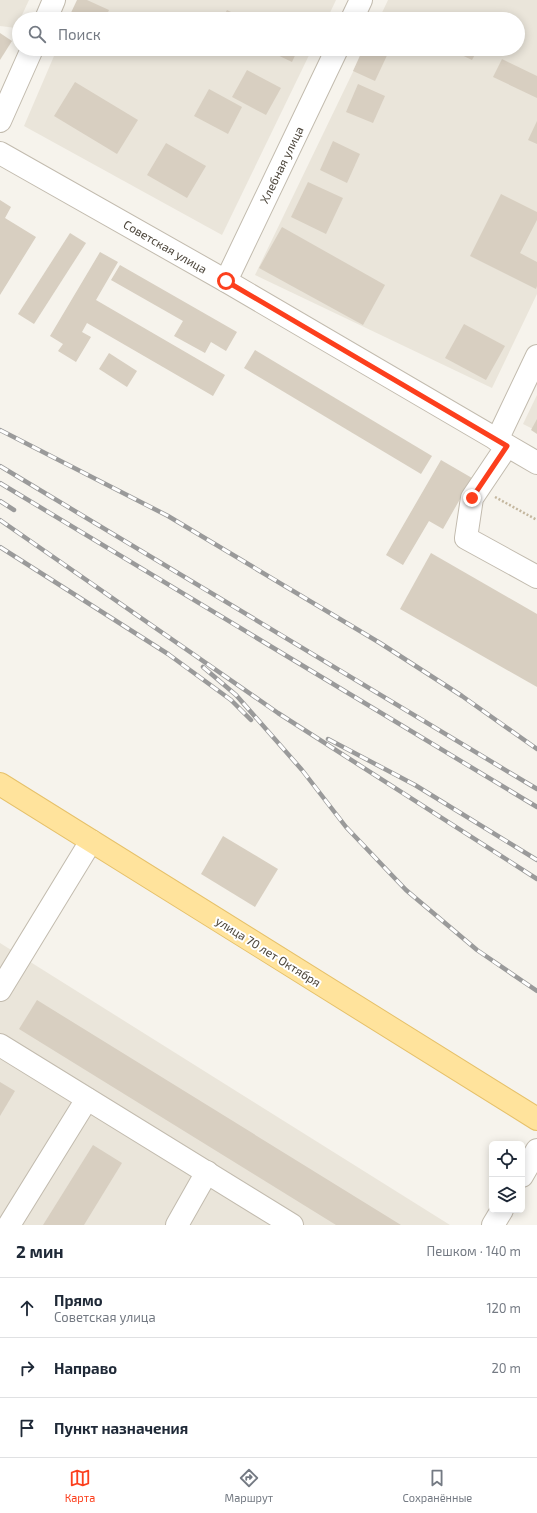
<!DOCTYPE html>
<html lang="ru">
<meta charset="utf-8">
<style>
:root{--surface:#fff;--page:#f6f6f7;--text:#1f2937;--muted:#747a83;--line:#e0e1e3;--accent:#fc3f1d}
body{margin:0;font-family:"Exo 2",sans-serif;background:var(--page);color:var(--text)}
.controls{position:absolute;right:12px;bottom:12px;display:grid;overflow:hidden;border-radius:6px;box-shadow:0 2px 10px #0003}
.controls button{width:36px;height:36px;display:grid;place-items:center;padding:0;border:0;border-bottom:1px solid var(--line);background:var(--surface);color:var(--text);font:20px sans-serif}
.stop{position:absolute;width:12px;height:12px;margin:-9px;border:3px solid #fc3f1d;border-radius:50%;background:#fff}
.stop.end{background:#fc3f1d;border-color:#fff;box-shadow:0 1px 4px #0008}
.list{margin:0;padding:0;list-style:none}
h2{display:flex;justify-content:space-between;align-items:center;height:52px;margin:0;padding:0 16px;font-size:17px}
h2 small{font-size:13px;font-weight:400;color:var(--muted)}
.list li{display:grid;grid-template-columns:26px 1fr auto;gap:12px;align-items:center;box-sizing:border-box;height:60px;padding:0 16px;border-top:1px solid var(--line)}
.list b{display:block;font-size:15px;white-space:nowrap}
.list p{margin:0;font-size:13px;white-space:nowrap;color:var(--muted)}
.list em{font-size:13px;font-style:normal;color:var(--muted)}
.icon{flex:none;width:22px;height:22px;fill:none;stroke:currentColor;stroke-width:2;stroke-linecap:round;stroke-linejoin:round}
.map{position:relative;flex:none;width:537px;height:1225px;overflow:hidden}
.search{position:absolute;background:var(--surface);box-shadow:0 2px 10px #0003;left:12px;right:12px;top:12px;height:44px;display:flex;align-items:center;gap:10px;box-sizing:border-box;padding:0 14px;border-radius:22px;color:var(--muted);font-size:15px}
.sheet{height:232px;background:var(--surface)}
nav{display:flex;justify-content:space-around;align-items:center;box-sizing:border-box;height:56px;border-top:1px solid var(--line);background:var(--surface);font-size:11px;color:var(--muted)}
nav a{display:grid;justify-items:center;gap:2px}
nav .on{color:var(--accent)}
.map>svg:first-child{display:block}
.residential{fill:#eae5da}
.building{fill:#d8cfc1}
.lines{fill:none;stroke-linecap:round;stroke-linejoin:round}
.minor-casing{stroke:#c2bbae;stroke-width:24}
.major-casing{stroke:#e6c16a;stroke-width:24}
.path{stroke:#c4b79f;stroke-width:2.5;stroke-dasharray:2 2;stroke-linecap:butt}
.minor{stroke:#fff;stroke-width:22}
.major{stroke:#ffe39c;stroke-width:22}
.rail-casing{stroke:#9a9a9a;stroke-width:4.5}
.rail{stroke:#fff;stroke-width:3;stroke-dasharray:9;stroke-linecap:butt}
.route{stroke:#fc3f1d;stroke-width:5}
.labels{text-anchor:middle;stroke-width:4;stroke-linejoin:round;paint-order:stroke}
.street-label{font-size:12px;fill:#4b4439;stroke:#fff}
</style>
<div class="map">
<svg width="537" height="1225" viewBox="0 0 537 1225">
<rect width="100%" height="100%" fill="#f6f3ec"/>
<!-- residential -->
<g class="residential">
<polygon points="0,0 29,0 16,28 0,26"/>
<polygon points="78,0 336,0 327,19 70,19"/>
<polygon points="388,0 537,0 537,294 492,388 255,275 364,49 518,49 518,19 379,19"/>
<polygon points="57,49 312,49 222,235 24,126"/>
<polygon points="537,395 537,431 523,424"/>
<polygon points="0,943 450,1225 0,1225"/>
</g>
<!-- building -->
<g class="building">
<polygon points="77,0 87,0 109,10 105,19 68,19"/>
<polygon points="227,10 245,19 222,19"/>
<polygon points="0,33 12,41 0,60"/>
<polygon points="265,49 298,49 292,62"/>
<polygon points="363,49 390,49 375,81 353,71"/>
<polygon points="449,49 478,49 472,60"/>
<polygon points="502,59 537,76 537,98 493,77"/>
<polygon points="247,70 281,88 266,115 232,97"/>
<polygon points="75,82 138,120 117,154 54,116"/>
<polygon points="358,84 385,96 373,123 346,112"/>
<polygon points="209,89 242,107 228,134 194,116"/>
<polygon points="537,121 537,144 528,140"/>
<polygon points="333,141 360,154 347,183 320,170"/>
<polygon points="166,143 206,166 187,198 147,175"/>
<polygon points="308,182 343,198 326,234 291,217"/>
<polygon points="501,194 537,212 537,220 520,253 537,262 537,286 536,289 470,256"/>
<polygon points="0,200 11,207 5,218 36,237 0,295"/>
<polygon points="282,227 385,285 363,325 259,268"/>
<polygon points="70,233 86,243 34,324 18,314"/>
<polygon points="100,252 118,262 96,300 225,375 213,396 87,323 82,332 91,337 76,362 58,351 63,344 50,336"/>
<polygon points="120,265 237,332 226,351 211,342 205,353 174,336 183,321 111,280"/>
<polygon points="464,324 505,346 486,380 445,358"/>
<polygon points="255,350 432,456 421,474 244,368"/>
<polygon points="109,353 137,371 127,387 99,369"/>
<polygon points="537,419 537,434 531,430"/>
<polygon points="441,460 472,478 443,529 429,521 403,565 386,555"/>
<polygon points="431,553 537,614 537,687 400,609"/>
<polygon points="223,836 278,869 255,907 201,874"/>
<polygon points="37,1000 401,1225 336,1225 19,1029"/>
<polygon points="0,1082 15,1091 0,1116"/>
<polygon points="93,1145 122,1163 84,1225 43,1225"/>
</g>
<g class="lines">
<!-- minor casing -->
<g class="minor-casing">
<g id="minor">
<polyline points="46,19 54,0"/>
<polyline points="352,19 361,0"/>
<polyline points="0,121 32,49"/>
<polyline points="0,153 226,281 537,463"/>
<polyline points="226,281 337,49"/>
<polyline points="497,440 537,356"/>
<polyline points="507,446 472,498 466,538 537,577"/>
<polyline points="0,990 91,841"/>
<polyline points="0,1045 292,1225"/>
<polyline points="522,1176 537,1150"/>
<polyline points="9,1225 87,1099"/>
<polyline points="177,1225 207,1172"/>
<polyline points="493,1225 502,1210"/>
</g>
</g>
<!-- major casing -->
<g class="major-casing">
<polyline id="major" points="0,784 537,1119"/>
</g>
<!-- path -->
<polyline class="path" points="495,497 537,520"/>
<!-- minor -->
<use href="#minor" class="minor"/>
<!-- major -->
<use href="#major" class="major"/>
<!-- rail casing -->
<g class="rail-casing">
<g id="rail">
<polyline points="0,430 168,516 380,643 462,696 537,749"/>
<polyline points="0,466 537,789"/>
<polyline points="0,483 537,807"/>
<polyline points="0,501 14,510"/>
<polyline points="0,520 278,713 537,879"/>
<polyline points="0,547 168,654 231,700 251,720"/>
<polyline points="203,667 236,695 302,770 346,827 406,890 477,950 537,991"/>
<polyline points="328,739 415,785 537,860"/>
</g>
</g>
<!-- rail -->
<use href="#rail" class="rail"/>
</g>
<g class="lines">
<!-- route -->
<polyline class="route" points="226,281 507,446 472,498"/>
</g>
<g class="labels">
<!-- street labels -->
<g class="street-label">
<text transform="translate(282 165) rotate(-64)" y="4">Хлебная улица</text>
<text transform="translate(165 247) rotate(30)" y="4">Советская улица</text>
<text transform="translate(268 952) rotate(32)" y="4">улица 70 лет Октября</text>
</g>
</g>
</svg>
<div class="controls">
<button><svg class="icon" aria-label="locate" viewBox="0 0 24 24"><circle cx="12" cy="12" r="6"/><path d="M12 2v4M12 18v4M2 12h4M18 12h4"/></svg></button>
<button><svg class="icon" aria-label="layers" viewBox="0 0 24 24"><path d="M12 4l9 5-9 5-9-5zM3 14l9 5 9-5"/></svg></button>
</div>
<div class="stop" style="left:226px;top:281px"></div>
<div class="stop end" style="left:472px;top:498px"></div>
<div class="search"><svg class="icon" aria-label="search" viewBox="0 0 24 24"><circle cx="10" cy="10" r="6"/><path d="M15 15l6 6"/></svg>Поиск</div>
</div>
<section class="sheet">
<h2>2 мин<small>Пешком · 140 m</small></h2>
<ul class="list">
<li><svg class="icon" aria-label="ahead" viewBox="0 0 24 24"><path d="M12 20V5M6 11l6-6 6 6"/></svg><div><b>Прямо</b><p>Советская улица</p></div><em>120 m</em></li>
<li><svg class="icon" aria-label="right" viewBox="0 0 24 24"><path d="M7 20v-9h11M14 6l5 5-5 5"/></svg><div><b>Направо</b></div><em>20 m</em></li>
<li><svg class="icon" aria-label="arrive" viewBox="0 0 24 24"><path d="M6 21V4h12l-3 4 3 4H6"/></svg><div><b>Пункт назначения</b></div></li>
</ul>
</section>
<nav>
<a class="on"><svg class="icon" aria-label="map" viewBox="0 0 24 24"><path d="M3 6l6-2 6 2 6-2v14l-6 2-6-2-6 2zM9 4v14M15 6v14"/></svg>Карта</a>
<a><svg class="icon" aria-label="directions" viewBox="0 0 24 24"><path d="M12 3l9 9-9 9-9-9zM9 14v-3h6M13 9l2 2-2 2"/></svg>Маршрут</a>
<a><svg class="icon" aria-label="saved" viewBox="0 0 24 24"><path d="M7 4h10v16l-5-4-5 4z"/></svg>Сохранённые</a>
</nav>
